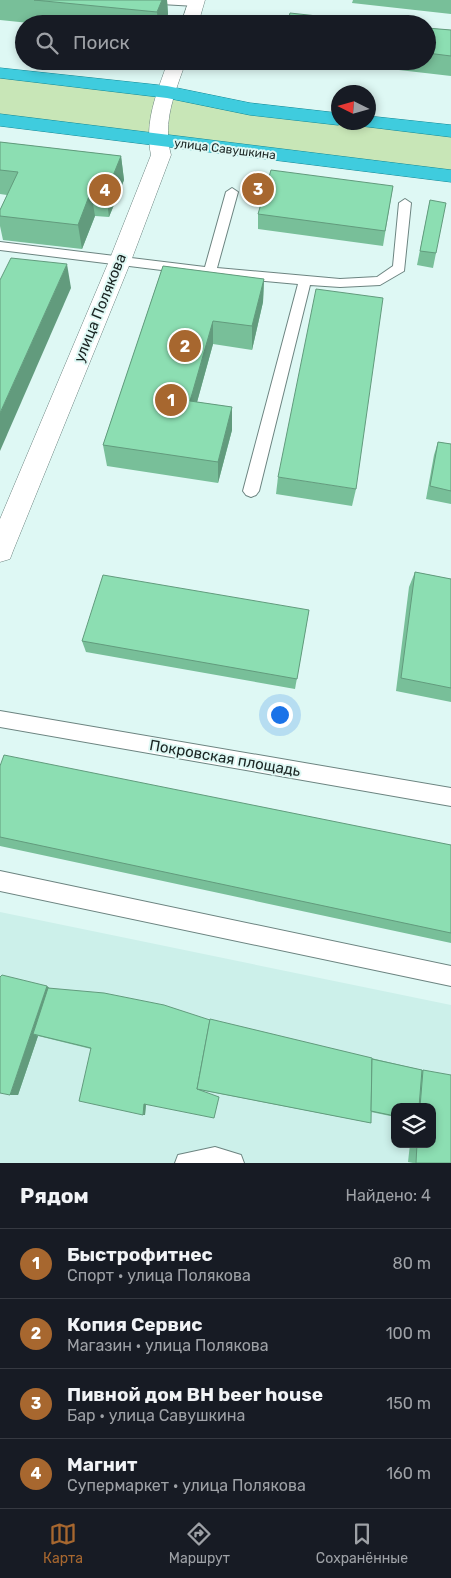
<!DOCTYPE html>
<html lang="ru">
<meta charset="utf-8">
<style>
:root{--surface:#171b24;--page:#242831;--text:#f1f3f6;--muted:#9ea1a6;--line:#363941;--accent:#a7672f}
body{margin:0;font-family:Rubik,sans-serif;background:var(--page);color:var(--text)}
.controls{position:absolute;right:15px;bottom:15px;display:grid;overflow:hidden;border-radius:10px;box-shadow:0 2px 8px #0003}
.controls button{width:45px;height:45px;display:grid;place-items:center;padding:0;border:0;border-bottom:1px solid var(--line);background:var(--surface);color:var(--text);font:25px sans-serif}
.compass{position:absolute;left:331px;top:85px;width:45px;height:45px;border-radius:50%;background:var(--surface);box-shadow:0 2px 8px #0003;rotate:275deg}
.you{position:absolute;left:279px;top:714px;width:18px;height:18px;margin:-12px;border:4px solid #fff;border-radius:50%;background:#1a73e8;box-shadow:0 0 0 8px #1a73e833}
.badge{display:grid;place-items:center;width:32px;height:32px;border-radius:50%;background:var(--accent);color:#fff;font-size:16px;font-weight:700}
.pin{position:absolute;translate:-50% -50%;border:2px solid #fff;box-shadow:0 1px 5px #0006}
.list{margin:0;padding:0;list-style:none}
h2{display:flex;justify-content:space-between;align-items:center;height:65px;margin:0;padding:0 20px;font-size:21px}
h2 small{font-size:16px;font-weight:400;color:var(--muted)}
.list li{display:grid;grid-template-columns:32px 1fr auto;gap:15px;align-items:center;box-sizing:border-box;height:70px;padding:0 20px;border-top:1px solid var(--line)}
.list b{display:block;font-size:19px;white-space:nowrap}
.list p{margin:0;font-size:16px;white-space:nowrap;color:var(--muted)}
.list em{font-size:16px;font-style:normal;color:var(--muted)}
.icon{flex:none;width:28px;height:28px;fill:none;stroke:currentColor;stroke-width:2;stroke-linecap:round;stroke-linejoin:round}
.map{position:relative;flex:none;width:451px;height:1163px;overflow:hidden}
.search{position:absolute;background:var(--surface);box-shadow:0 2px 8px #0003;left:15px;right:15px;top:15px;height:55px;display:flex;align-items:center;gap:12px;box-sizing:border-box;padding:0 18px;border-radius:28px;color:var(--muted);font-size:19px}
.sheet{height:345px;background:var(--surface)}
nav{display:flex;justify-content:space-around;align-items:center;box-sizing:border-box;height:70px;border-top:1px solid var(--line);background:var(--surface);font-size:14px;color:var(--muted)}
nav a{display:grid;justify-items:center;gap:2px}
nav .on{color:var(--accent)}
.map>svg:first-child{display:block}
.built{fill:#ccf0ea;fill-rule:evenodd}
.green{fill:#c8e6b7}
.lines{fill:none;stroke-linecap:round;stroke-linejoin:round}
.service-casing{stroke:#6c8480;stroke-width:2}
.tertiary-casing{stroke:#6c8480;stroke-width:1}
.trunk-casing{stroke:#138996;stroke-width:1}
.service{fill:#fff;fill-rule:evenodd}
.tertiary{fill:#fff;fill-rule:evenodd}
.trunk{fill:#3fccde;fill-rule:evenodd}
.wall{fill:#78bf99}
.shaded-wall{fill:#629b7d}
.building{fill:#8cdeb2;stroke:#629b7d}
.labels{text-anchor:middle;stroke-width:4;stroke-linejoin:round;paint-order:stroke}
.far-street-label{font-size:12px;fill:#1a2422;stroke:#def8f4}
.street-label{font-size:15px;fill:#1a2422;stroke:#def8f4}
</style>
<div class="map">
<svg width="451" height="1163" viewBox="0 0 451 1163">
<rect width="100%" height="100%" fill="#def8f4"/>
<!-- built -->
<path class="built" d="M0,912l451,93v158h-451zM395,1107h37v37h-37z"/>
<!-- green -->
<polygon class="green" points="0,73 250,109 338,119 338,122 368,122 451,131 451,176 0,120"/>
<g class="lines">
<!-- service casing -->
<g class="service-casing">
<g id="service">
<polygon points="138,0 195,0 201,3 196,6 143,3"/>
<polygon points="232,188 238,192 217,268 340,279 377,277 393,266 399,203 405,199 411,203 404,271 380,285 340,287 310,285 259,491 256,495 251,497 246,495 243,491 298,284 210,276 0,250 0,242 205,267 226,192"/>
<polygon points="0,711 451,788 451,806 0,727"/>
<polygon points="0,871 451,966 451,986 0,891"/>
<polygon points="215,1147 241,1155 244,1163 175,1163 178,1155"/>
</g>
</g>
<!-- tertiary casing -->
<g class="tertiary-casing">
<g id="tertiary">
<polygon points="189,0 205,0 198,24 181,24"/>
<path d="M168,61h18c-11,32 -24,60 -15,94l-40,106 -118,290 -3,8 -10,3v-43l109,-258 42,-106c-7,-34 6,-62 17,-94z"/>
</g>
</g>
<!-- trunk casing -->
<g class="trunk-casing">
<g id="trunk">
<polygon points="0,68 167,86 250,103 338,113 338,122 345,122 338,125 250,115 167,98 0,78"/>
<polygon points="0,114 451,170 451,182 0,126"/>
<polygon points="368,116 451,125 451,137 361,126 359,122 368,122"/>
</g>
</g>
<!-- service -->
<use href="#service" class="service"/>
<!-- tertiary -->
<use href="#tertiary" class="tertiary"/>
<!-- trunk -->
<use href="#trunk" class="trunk"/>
</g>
<!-- wall -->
<g class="wall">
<polygon points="0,0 167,0 168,14 164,24 39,24 0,20"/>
<polygon points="353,0 451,0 451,14 352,3"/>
<polygon points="427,28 451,30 451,76 321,61 427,61"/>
<polygon points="0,142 121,156 124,180 109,217 95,216 82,249 3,240 0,226 0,210 7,195 0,194"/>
<polygon points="393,186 383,246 258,229 258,214"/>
<polygon points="430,200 436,253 433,268 417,265"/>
<polygon points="163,266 264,279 263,302 252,350 213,344 197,402 232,407 232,430 218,483 107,466 103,445"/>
<polygon points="438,442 451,444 451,504 426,499 434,455"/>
<polygon points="278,477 356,489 352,506 276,494"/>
<polygon points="415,572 451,579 451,702 396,691 409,587"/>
<polygon points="309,610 295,689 86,652 82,641"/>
<polygon points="0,766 451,845 451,943 0,846"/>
<polygon points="47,986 48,988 210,1020 422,1070 423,1070 451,1163 413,1163 408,1162 410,1144 432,1144 432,1107 395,1107 395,1117 371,1112 371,1123 200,1090 146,1104 145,1115 91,1049 38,1036 18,1095 10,1095"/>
</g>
<!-- shaded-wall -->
<g class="shaded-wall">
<polygon points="162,0 167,0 168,14 164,24 158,24 157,12"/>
<polygon points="121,156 124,180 109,217 106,193"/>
<polygon points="91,191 95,216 82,249 78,225"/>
<polygon points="67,264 71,288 0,451 0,413"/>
<polygon points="264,279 263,302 252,350 252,326"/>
<polygon points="213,321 213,344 191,424 190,401"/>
<polygon points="232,407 232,430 218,483 218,462"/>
<polygon points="47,986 53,991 33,1034 38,1036 18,1095 10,1095"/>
<polygon points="144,1104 146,1104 145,1115 143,1115"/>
</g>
<!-- building -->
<g class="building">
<polygon points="34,0 162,0 157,12"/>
<polygon points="290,13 390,24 287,24"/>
<polygon points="427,28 451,30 451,56 427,53"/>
<polygon points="0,142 121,156 106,193 91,191 78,225 0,216 0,210 18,172 0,170"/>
<polygon points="271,170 393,186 385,231 258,214"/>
<polygon points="430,200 446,203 436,253 420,251"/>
<polygon points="11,258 67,264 0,413 0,280"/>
<polygon points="163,266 264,279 252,326 213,321 190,401 232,407 218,462 103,445"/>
<polygon points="316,289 383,298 356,489 278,477"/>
<polygon points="438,442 451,444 451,491 430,486"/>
<polygon points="415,572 451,579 451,688 401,678"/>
<polygon points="103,575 309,610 297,679 82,641"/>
<polygon points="4,755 451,845 451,933 0,837 0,766"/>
<polygon points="2,975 47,986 10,1095 0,1093 0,977"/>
<polygon points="48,988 104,993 164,1005 210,1020 197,1089 219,1097 214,1118 144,1104 143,1115 79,1101 91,1048 33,1034"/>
<polygon points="210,1019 372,1058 371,1123 197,1089"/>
<polygon points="372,1059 422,1070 419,1107 395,1107 395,1116 371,1111"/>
<polygon points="423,1070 451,1075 451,1163 416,1163 417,1144 432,1144 432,1107 420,1107"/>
</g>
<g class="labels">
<!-- far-street labels -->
<g class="far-street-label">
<text transform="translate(225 149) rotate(7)" y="4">улица Савушкина</text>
</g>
<!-- street labels -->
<g class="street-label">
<text transform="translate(100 308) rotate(-68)" y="5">улица Полякова</text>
<text transform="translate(225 758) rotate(10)" y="5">Покровская площадь</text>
</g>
</g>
</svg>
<div class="controls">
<button><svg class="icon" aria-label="layers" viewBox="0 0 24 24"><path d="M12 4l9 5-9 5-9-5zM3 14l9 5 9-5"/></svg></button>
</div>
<svg class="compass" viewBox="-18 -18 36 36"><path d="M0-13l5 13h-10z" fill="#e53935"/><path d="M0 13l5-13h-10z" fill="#9ea1a6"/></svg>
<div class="you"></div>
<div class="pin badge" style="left:171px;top:400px">1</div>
<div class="pin badge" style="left:185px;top:346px">2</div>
<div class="pin badge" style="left:258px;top:189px">3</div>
<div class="pin badge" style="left:105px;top:190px">4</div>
<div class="search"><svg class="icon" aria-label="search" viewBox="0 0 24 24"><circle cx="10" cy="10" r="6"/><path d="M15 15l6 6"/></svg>Поиск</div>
</div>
<section class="sheet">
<h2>Рядом<small>Найдено: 4</small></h2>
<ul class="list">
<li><span class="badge">1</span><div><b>Быстрофитнес</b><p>Спорт · улица Полякова</p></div><em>80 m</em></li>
<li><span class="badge">2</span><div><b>Копия Сервис</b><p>Магазин · улица Полякова</p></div><em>100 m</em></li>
<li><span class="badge">3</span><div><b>Пивной дом BH beer house</b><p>Бар · улица Савушкина</p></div><em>150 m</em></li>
<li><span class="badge">4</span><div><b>Магнит</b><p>Супермаркет · улица Полякова</p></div><em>160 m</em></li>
</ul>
</section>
<nav>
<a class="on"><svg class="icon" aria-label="map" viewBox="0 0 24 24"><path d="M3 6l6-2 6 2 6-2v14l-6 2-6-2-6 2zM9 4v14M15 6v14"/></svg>Карта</a>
<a><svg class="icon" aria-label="directions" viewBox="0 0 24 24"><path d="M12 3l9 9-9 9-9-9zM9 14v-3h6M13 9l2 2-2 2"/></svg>Маршрут</a>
<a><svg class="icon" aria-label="saved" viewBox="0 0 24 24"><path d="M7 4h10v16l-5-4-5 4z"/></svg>Сохранённые</a>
</nav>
